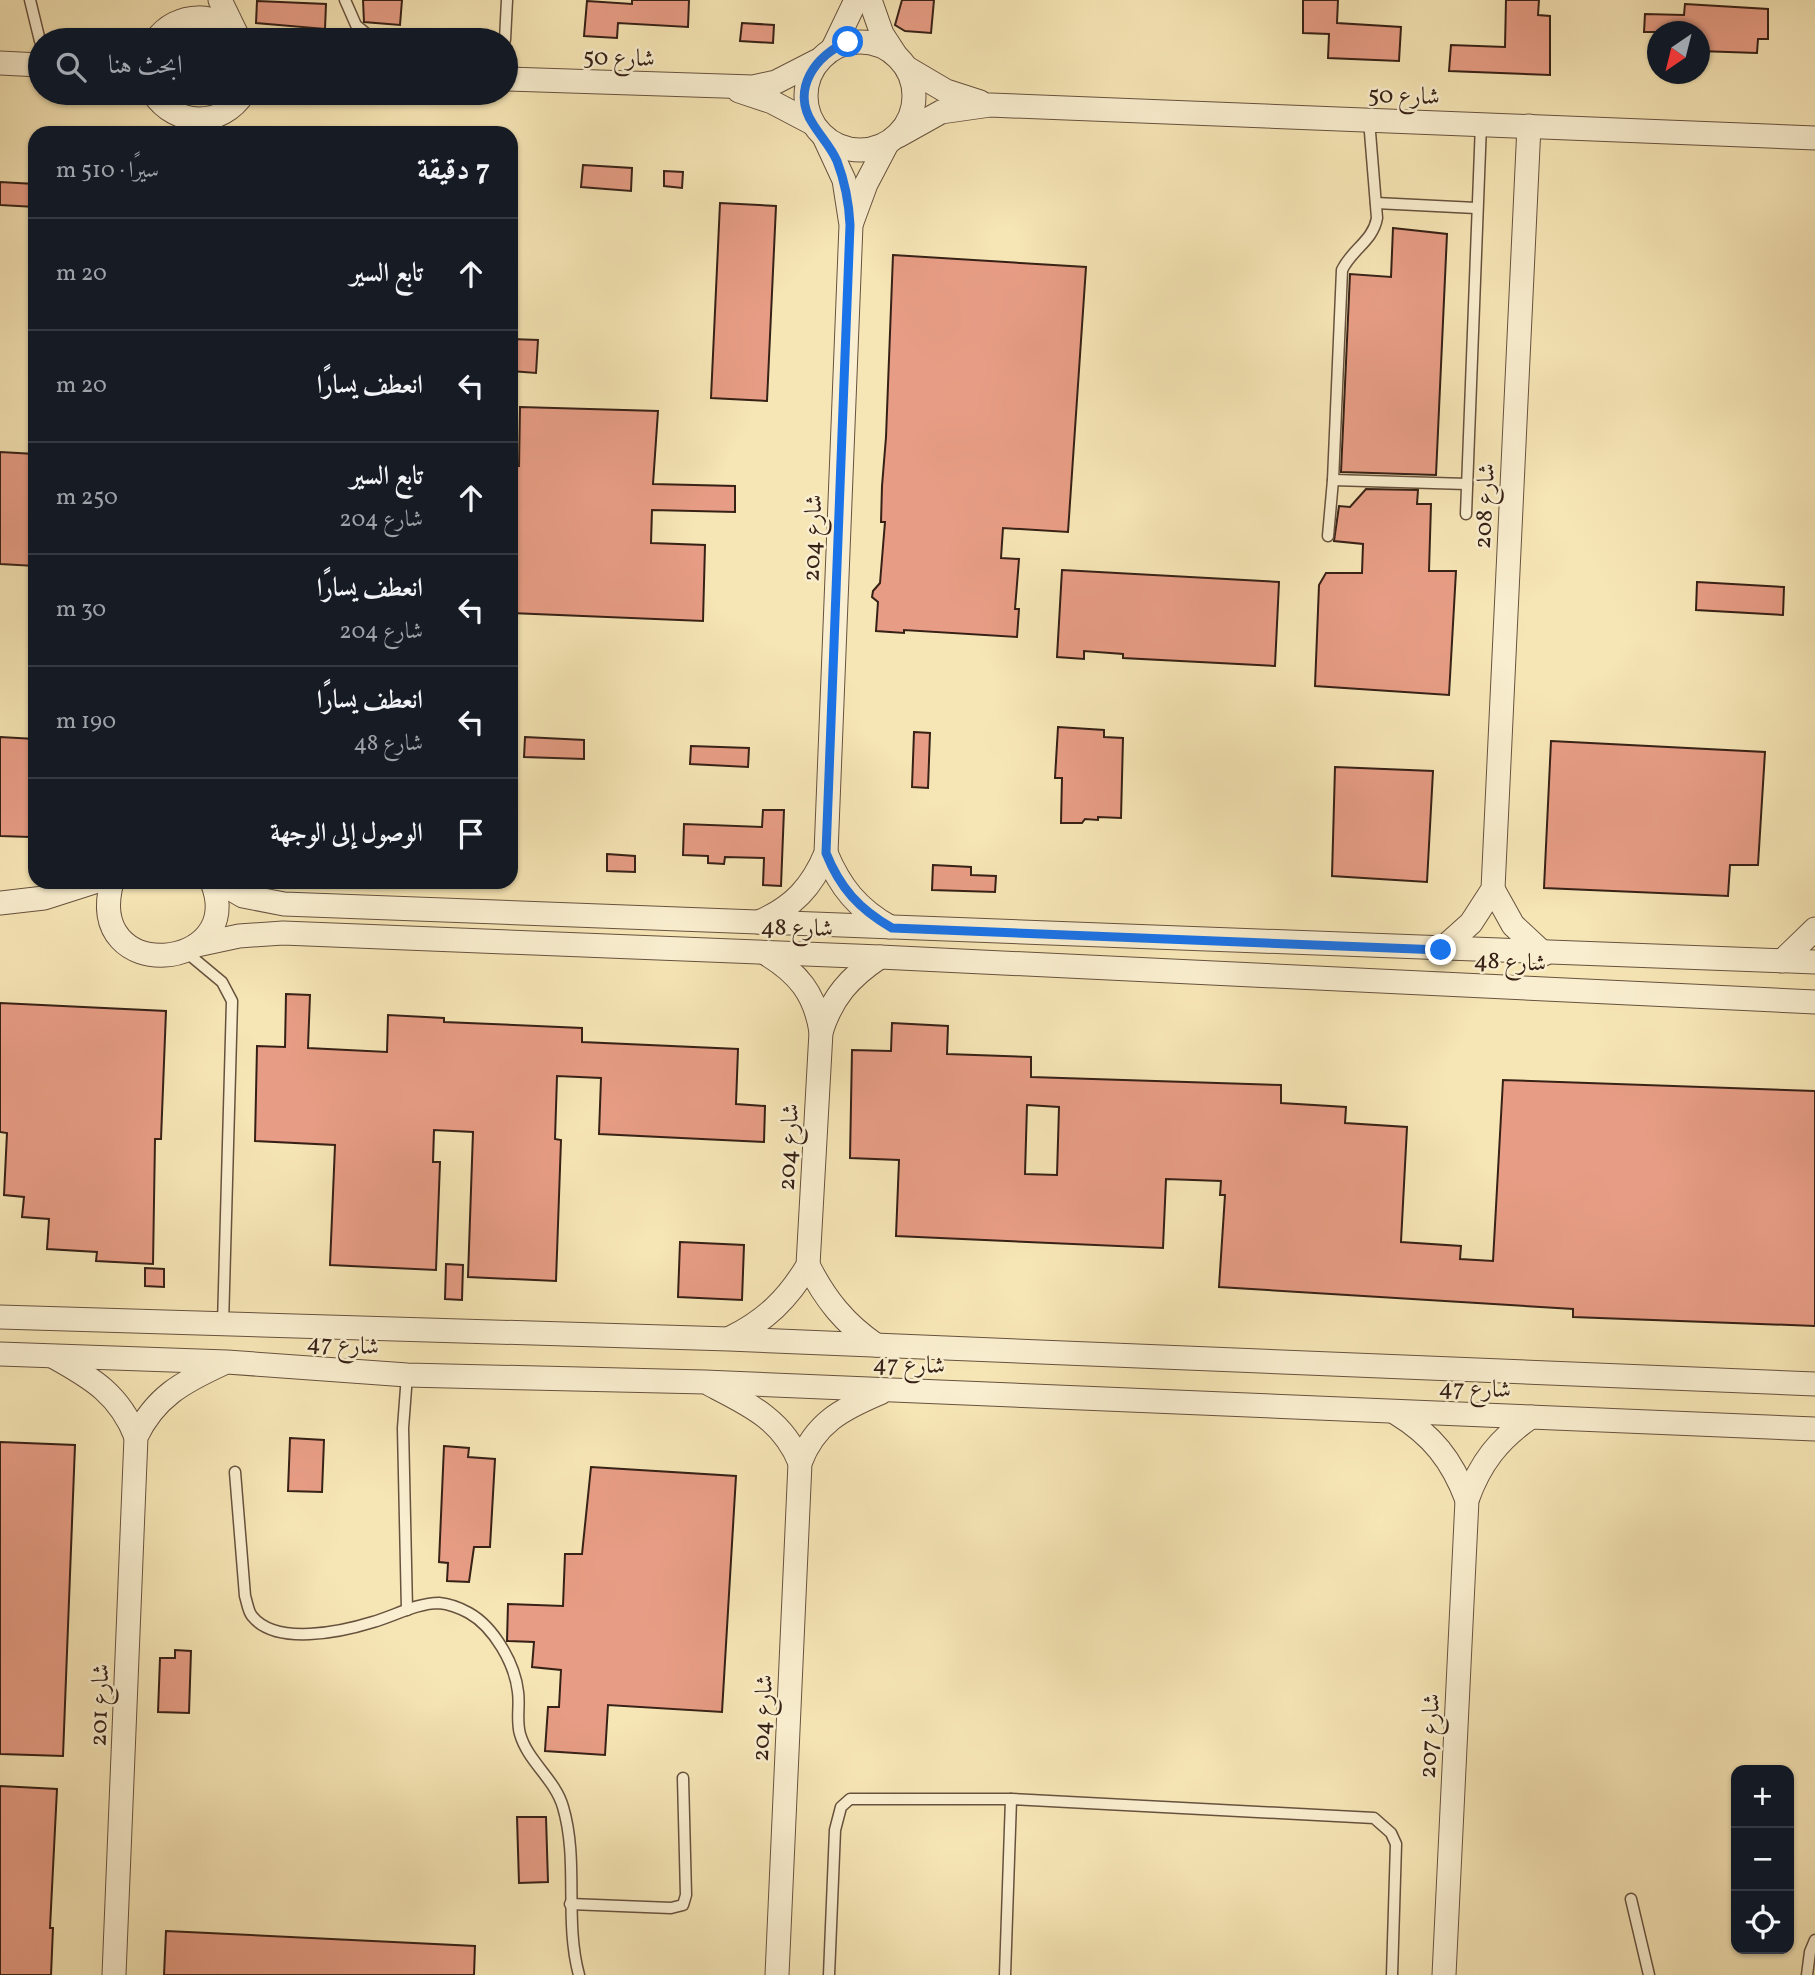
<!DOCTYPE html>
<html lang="ar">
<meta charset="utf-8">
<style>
:root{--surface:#171b24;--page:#20242c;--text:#f1f3f6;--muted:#9ea1a6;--line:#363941}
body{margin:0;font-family:Vollkorn,Amiri,serif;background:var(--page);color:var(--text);direction:rtl}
.controls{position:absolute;right:21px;bottom:21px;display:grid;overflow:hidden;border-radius:14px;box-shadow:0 2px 5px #0004}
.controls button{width:63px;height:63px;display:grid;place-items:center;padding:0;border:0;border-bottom:2px solid var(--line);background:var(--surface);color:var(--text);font:35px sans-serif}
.compass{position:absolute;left:1647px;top:21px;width:63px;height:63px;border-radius:50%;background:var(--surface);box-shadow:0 2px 5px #0004;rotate:215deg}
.stop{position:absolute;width:21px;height:21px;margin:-16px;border:5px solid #1a73e8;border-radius:50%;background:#fff}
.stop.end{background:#1a73e8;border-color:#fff;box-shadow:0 2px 7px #0008}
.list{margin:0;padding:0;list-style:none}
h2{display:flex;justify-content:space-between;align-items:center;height:91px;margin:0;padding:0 28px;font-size:30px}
h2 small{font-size:23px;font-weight:400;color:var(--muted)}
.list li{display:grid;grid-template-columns:46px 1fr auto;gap:21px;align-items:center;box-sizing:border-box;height:112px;padding:0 28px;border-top:2px solid var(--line)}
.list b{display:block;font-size:26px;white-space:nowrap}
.list p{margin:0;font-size:23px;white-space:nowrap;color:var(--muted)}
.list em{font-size:23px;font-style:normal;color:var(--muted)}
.icon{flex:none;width:38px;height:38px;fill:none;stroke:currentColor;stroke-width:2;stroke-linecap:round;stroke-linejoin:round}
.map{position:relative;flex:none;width:1815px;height:1975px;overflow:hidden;direction:ltr}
.search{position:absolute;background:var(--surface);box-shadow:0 2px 5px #0004;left:28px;top:28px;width:490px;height:77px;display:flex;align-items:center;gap:18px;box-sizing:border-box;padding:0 24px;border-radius:38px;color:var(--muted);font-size:26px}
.panel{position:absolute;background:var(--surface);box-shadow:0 2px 5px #0004;left:28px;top:126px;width:490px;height:763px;border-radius:21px;direction:rtl}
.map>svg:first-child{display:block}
.building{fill:#e79d85;stroke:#372116;stroke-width:2;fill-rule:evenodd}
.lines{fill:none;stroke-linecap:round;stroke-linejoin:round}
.service-casing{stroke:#67523e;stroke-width:13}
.minor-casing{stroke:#67523e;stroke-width:25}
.service{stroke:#f9eecf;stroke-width:10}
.minor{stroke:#f9eecf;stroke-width:23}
.route{stroke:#1a73e8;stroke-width:9}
.labels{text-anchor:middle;stroke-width:5;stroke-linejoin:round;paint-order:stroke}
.street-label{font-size:24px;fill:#372116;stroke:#f9eecf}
</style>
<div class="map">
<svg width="1815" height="1975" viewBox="0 0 1815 1975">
<rect width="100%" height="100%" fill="#f6e5b5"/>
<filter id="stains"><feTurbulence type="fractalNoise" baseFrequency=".00286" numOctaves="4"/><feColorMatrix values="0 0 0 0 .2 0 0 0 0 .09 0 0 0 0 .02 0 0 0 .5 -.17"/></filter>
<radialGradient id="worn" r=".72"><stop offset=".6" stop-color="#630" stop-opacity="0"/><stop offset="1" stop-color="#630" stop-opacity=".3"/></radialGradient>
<!-- building -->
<g class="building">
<polygon points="363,0 402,0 400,25 364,22"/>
<polygon points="632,0 689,0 688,27 618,23 617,38 584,36 587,1 632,4"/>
<polygon points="902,0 934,0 931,33 905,31 895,25"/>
<polygon points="1303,0 1338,0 1337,23 1401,27 1399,61 1328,58 1329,34 1303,33"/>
<polygon points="1506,0 1539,0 1538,15 1550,16 1550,75 1449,71 1451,45 1505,47"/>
<polygon points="257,1 326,4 325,29 256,23"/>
<polygon points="1685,4 1768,9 1768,39 1758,39 1757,53 1699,51 1699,32 1644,32 1645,14 1684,15"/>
<polygon points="742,23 774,25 773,43 740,41"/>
<polygon points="583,165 632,168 631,191 581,187"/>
<polygon points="664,171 683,172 682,188 664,186"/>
<polygon points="0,182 35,184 35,207 0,205"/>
<polygon points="720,203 776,206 767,401 711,398"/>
<polygon points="1393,228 1447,234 1436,475 1341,472 1350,274 1391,277"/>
<polygon points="893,255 1086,267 1068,532 1003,528 1001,558 1019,559 1015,609 1019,609 1017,637 904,630 904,633 876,631 878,602 872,597 873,591 880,583 885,522 881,522 882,486 886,437"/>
<polygon points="511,339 538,340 536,373 511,371"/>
<polygon points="520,407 658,411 653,484 735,486 735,512 652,510 651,543 705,545 703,621 511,613 513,466 519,466"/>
<polygon points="0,452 35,454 35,566 0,564"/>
<polygon points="1366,489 1418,490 1417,504 1431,504 1429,571 1456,571 1449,695 1315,686 1319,585 1326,573 1362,573 1363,544 1334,541 1339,506 1350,507"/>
<polygon points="1062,570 1279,582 1275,666 1123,658 1123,654 1084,651 1084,659 1057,657"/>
<polygon points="1697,582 1784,587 1783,615 1696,610"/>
<polygon points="1058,727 1104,730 1104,737 1123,738 1121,818 1098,817 1098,820 1085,819 1082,823 1061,823 1062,778 1055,778"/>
<polygon points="914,732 930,733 928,788 912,787"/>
<polygon points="0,737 35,739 30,837 0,836"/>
<polygon points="525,737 584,740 584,759 524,757"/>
<polygon points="1551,741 1765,752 1758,865 1730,865 1728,896 1544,888"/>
<polygon points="691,746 749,748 748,767 690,764"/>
<polygon points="1335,767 1433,771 1427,882 1332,876"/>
<polygon points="763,810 784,810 781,886 763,885 764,858 725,857 724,864 708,863 708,856 683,855 684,824 762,827"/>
<polygon points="607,854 635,856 635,872 607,871"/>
<polygon points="933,865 971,867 971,875 996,876 995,892 932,890"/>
<polygon points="286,994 310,995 308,1048 387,1052 388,1015 444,1018 444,1022 582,1028 582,1042 738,1049 736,1104 765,1106 764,1142 599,1134 601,1078 557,1076 555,1139 561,1140 556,1281 468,1277 473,1132 434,1130 433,1162 440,1162 436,1270 330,1265 335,1145 255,1141 257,1046 285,1047"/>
<polygon points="0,1003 166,1011 161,1139 155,1139 153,1264 96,1261 97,1252 47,1249 49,1219 22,1217 24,1197 4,1195 7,1133 0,1132"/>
<path d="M892,1023l56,3 -1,28 84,3v20l250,8v18l65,4 -1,16 62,4 -6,115 60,4 -1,13 33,2 10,-181 312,11v235l-242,-9v-8l-354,-22 6,-92h-5l1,-14 -55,-2 -3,69 -267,-12 3,-76 -49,-2 2,-108 39,1zM1027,1105l32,2 -2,68 -32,-1z"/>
<polygon points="680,1242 744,1245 742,1300 678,1297"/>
<polygon points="446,1264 463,1265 462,1300 445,1299"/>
<polygon points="145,1268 164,1269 164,1287 145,1286"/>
<polygon points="290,1438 324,1440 322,1492 288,1491"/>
<polygon points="0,1442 75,1445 63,1756 0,1754"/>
<polygon points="444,1446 469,1448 468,1457 495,1459 490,1547 474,1547 469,1582 447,1581 448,1563 439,1562"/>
<polygon points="591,1467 736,1476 722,1712 608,1705 605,1755 545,1751 548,1707 559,1707 561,1670 532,1667 534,1642 507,1641 508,1604 563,1606 565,1554 582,1554"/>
<polygon points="175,1650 191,1651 189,1713 158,1712 160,1658 175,1658"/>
<polygon points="0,1786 57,1789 50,1928 53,1928 51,1975 0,1975"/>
<polygon points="517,1817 546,1817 548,1882 519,1883"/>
<polygon points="166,1931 475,1946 474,1975 164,1975"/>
</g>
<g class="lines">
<!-- service casing -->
<g class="service-casing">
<g id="service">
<polyline points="30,0 40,41"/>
<polyline points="345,0 356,25 374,40"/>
<polyline points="505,40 507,0"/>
<polyline points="1376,203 1476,208"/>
<polyline points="1333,480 1467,484"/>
<polyline points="1466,514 1481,124"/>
<path d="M1328,536l5,-56 9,-210c10,-21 31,-29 35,-52l-8,-98"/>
<polyline points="186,952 222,982 232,1001 223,1324"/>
<polyline points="407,1375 403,1428 407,1610"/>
<path d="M235,1472l10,124c2,6 3,15 7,20 24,30 89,16 121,6 21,-6 44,-19 66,-19 11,1 21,5 30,10 25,14 46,51 49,79 2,14 -2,28 2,42 8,28 35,45 43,73 16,54 1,113 16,168"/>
<polyline points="1631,1899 1649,1975"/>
<polyline points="570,1904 671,1908 683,1905 686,1895 683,1778"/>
<polyline points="829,1975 835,1830 841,1807 850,1799 1011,1799"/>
<polyline points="1005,1975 1011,1799 1374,1818 1391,1833 1396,1844 1392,1975"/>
<polyline points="1807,1975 1810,1952 1815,1940"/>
</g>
</g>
<!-- minor casing -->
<g class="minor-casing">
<g id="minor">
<polyline points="220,0 236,33"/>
<polyline points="870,0 882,34 895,54"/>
<path d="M156,40c20,-29 64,-30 85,0"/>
<circle cx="860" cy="96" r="54"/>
<polyline points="833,48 856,0"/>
<polyline points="0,63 40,65"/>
<polyline points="907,68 946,91 980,102"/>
<polyline points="506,79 753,87 776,82 817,61"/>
<polyline points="739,91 772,102 812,123"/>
<path d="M153,93c23,34 68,35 91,0"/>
<polyline points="898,136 941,112 990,105 1815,138"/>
<polyline points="852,222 866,184 887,144"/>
<path d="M826,853c14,34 32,56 64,74"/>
<path d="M112,882c-29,105 136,90 100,0"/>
<polyline points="219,882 243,896 284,904 1815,962"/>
<polyline points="1493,889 1513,925 1544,954"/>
<polyline points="0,903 44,898 94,882"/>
<path d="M759,922c34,-15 53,-35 67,-69l25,-628 -7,-45 -19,-41"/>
<polyline points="197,945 239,936 283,933 880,957 1815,1002"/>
<polyline points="1441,950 1471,923 1493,889 1529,126"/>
<polyline points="1782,961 1815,929"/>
<path d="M821,1032c11,-35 29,-55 59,-75"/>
<path d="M808,1265c17,34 37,59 68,80"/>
<polyline points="0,1317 729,1339 1815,1384"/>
<path d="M730,1338c35,-17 58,-39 78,-73l13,-233c-6,-39 -23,-59 -56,-79"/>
<polyline points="0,1354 227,1362 407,1375 705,1382 1815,1429"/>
<path d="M54,1357c38,21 66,38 82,80"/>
<path d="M711,1385c39,20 72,35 89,78"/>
<path d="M1396,1413c36,22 56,47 71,87"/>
<path d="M114,1975l22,-538c19,-40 47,-55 86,-73"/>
<path d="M777,1975l23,-512c15,-40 42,-54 80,-70"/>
<path d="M1444,1975l23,-475c13,-37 32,-61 64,-83"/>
</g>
</g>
<!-- service -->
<use href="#service" class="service"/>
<!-- minor -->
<use href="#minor" class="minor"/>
</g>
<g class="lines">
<!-- route -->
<path class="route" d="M848,42c-32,12 -58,48 -35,82 8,13 18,23 24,37 8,21 12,42 13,64l-24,628c14,35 33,56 66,75l549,22"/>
</g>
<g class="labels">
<!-- street labels -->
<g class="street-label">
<text transform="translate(619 57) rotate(2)" y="8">شارع 50</text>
<text transform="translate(1404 95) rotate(2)" y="8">شارع 50</text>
<text transform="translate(1484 506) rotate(-87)" y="8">شارع 208</text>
<text transform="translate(812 538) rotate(-88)" y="8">شارع 204</text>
<text transform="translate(797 927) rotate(2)" y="8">شارع 48</text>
<text transform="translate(1510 961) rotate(3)" y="8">شارع 48</text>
<text transform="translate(788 1147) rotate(-87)" y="8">شارع 204</text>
<text transform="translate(343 1344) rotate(4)" y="8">شارع 47</text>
<text transform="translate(909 1364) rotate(2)" y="8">شارع 47</text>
<text transform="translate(1475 1388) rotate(2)" y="8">شارع 47</text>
<text transform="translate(99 1705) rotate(-88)" y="8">شارع 201</text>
<text transform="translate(762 1718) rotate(-87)" y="8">شارع 204</text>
<text transform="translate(1429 1736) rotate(-87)" y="8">شارع 207</text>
</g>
</g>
<rect width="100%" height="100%" filter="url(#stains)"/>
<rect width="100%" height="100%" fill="url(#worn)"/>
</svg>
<div class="controls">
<button>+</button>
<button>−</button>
<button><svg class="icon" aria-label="locate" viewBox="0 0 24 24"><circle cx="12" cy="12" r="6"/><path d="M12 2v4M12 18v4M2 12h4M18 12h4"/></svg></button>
</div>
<svg class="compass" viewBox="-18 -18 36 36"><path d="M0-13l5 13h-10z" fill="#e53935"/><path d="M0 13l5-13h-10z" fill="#9ea1a6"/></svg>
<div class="stop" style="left:848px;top:42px"></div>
<div class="stop end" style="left:1441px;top:950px"></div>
<div class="search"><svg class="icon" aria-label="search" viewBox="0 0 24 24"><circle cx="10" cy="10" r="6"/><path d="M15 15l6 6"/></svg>ابحث هنا</div>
<section class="panel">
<h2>7 دقيقة<small>سيرًا · 510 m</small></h2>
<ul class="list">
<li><svg class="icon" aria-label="ahead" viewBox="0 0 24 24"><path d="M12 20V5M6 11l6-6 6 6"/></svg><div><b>تابع السير</b></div><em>20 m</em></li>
<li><svg class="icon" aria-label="left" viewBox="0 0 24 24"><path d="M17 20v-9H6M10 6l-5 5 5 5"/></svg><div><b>انعطف يسارًا</b></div><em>20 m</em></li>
<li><svg class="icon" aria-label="ahead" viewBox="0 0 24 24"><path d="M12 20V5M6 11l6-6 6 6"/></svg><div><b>تابع السير</b><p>شارع 204</p></div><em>250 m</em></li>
<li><svg class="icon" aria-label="left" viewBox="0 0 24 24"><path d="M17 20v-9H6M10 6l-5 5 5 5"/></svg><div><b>انعطف يسارًا</b><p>شارع 204</p></div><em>30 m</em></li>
<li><svg class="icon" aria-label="left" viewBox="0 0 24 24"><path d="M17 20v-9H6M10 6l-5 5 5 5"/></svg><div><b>انعطف يسارًا</b><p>شارع 48</p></div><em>190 m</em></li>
<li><svg class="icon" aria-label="arrive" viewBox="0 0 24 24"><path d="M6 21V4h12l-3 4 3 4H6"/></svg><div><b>الوصول إلى الوجهة</b></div></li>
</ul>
</section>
</div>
